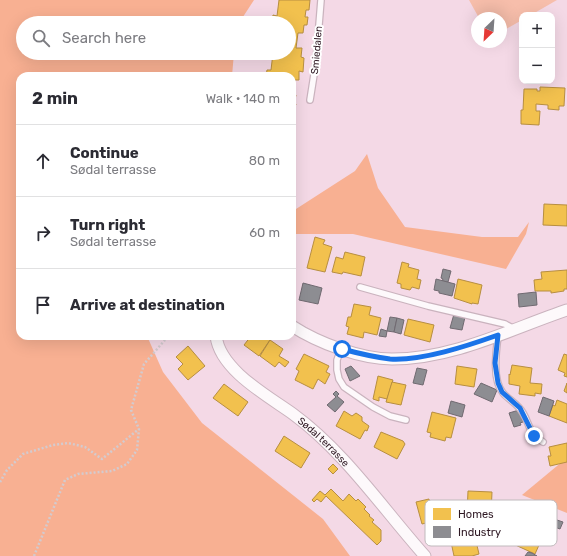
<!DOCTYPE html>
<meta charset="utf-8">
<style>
:root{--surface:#fff;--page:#f7f7f7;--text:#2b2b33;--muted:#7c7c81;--line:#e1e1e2}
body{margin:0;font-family:Rubik,sans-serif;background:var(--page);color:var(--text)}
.controls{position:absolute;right:12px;top:12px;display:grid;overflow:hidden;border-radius:8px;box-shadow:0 4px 16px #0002}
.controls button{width:36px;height:36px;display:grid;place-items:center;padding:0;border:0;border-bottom:1px solid var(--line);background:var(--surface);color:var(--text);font:20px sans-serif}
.compass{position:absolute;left:471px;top:12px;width:36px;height:36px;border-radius:50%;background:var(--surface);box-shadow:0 4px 16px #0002;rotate:205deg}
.stop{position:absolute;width:12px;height:12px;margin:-9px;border:3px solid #1a73e8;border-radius:50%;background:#fff}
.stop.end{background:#1a73e8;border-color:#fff;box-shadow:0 1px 4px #0008}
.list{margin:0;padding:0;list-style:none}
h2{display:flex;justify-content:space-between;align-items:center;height:52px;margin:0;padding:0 16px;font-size:17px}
h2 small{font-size:13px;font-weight:400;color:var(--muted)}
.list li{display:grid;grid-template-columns:26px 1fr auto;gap:12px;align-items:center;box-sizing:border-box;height:72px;padding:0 16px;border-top:1px solid var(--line)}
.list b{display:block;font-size:15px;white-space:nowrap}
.list p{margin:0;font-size:13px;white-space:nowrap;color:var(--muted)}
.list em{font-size:13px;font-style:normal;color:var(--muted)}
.icon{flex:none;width:22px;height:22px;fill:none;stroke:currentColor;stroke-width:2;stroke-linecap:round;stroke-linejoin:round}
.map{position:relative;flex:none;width:567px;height:556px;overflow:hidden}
.search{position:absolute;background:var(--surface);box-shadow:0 4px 16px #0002;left:16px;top:16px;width:280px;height:44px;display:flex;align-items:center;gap:10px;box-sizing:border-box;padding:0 14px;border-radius:22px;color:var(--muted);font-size:15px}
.panel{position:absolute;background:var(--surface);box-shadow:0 4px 16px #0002;left:16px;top:72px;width:280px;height:268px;border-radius:12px}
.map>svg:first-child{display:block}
.green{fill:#f7beab}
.forest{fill:#f8b092}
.homes{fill:#f2c14e;stroke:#b78e41}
.industry{fill:#8d8d92;stroke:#706a71}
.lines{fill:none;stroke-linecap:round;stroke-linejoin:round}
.service-casing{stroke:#cab3be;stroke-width:8}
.minor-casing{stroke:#cab3be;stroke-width:13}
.path{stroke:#d3cbcf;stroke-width:2.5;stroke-dasharray:2 2;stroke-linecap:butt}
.service{stroke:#fdf9fb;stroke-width:5.5}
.minor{stroke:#fdf9fb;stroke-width:11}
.route{stroke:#1a73e8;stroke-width:5}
.labels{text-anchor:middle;stroke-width:4;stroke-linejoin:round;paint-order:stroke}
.street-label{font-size:10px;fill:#2e1823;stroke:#fff}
.key{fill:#fff;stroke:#c0babd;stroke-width:1}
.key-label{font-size:11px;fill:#2e1823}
</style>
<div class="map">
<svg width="567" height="556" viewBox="0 0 567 556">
<rect width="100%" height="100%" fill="#f4d9e6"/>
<!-- green -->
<polygon class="green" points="469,0 557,0 531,15 522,15 522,20 501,32 501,18 479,18"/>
<!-- forest -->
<g class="forest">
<polygon points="0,0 254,0 239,23 23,23 23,53 234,53 232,76 20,76 20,336 147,336 163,372 202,423 323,519 350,556 0,556"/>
<polygon points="367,154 378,188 405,227 482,237 518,237 529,222 526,234 506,269 353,234 292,234 292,205 296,209 355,171"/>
<polygon points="567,460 567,513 522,495 563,461"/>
</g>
<!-- homes -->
<g class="homes">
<polygon points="279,0 310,0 309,10 306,10 305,17 308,17 307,25 304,25 303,33 298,33 296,48 302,48 301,57 304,58 303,72 299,71 299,80 292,80 292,76 266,76 267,70 271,70 273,53 289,53 289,23 272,23 273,15 277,16"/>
<polygon points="540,87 565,88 564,106 559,106 559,110 548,109 548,105 536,104 536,111 540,111 539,125 521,124 521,110 523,110 524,89 537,89 537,91 540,91"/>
<polygon points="292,93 296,95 294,103 296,104 292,116"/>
<polygon points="544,204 567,205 567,226 543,225"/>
<polygon points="315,237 325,240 323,244 332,247 325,272 307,268"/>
<polygon points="345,252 365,257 361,276 343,272 342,274 332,272 336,257 343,259"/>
<polygon points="402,262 409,264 408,267 419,270 417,279 421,280 419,289 412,287 410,290 401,288 401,284 397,283"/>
<polygon points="567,270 567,289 564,289 564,291 551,293 551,291 535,291 534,280 542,279 541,272"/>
<polygon points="458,279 482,285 478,304 472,303 472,304 454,298"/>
<polygon points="354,304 371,307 369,315 381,318 377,335 364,332 363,338 347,334 349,327 346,326 348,317 351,317"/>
<polygon points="408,319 434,325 430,342 404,335"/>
<polygon points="251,336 264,336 270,340 259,356 244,345"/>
<polygon points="270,340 283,349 279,356 289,362 285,367 279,362 275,367 260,356"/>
<polygon points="188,346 205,366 188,380 178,369 183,364 176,357"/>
<polygon points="304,354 329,366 326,372 330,374 325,384 318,379 313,389 295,380 299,371 296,369"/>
<polygon points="564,354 567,355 567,377 564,376 565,373 558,370"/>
<polygon points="512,365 532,368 530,383 542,384 541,394 535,393 535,396 519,394 520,386 509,384 509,374 510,375"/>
<polygon points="457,366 477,369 474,387 455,384"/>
<polygon points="378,376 393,380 387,399 379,397 379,401 373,399"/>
<polygon points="392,382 406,385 401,405 386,402"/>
<polygon points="567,383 567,393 564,391"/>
<polygon points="224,384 248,402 238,416 213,398"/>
<polygon points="557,400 567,404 567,423 549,416 553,405 555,406"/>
<polygon points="344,411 352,416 356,413 362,417 362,421 369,426 367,431 365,430 360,439 336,426"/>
<polygon points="432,412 456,418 451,438 446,437 445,441 430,437 431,433 427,432"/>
<polygon points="381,432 403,441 405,444 397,459 374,447"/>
<polygon points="284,436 310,453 301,468 275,451"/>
<polygon points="567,443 567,462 550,466 548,456 551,456 549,447"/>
<polygon points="333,464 338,469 333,474 328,469"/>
<polygon points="331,489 343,501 349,494 356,501 358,499 366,507 364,509 370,515 369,516 374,520 372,522 381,530 381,541 377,545 326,496 321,502 317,499 314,502 312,500 320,491 325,495"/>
<polygon points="468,491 492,492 491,515 489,515 489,521 479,521 479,514 467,514"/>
<polygon points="429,499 430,505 443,502 447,518 422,524 416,502"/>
<polygon points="517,524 543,536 535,554 511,543 516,533 514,532"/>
<polygon points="475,537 479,554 472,556 454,556 451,542"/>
</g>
<!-- industry -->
<g class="industry">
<polygon points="443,269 451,271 448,282 442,281 443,279 441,278"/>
<polygon points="436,279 455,284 452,296 439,293 439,291 434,290"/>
<polygon points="303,283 322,288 318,304 299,300"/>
<polygon points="536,292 537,305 519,307 518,294"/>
<polygon points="454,314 465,317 462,330 450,328"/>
<polygon points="390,317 397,318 394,332 387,331 386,337 379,336 381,329 387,331"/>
<polygon points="397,318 404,320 401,334 394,332"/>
<polygon points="351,366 360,376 350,381 345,369"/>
<polygon points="417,368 427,370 423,385 413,383"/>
<polygon points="481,383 497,390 492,402 474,394"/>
<polygon points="336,391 339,394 337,396 344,402 335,412 327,405 336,397 333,394"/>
<polygon points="543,397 554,401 549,416 538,412"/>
<polygon points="451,401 465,405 462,417 448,413"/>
<polygon points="519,410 523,422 520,423 521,425 514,427 509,413"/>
<polygon points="551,518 563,522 560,529 549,525"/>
<polygon points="528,552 532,553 537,556 525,556"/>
</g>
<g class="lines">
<!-- service casing -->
<g class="service-casing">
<g id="service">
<polyline points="310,100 316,62 321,0"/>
<polyline points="360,287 428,306 505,324 514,329"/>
<path d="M498,336c-2,16 -6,44 5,57 6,7 15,11 20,20 7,12 6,21 20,29"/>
<polyline points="341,349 337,360 337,370 339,379 344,387 373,407 390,416 406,420"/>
</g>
</g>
<!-- minor casing -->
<g class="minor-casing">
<g id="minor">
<path d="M292,326c26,17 69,33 100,33 61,0 119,-30 175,-49"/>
<path id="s1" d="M216,336c4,34 52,60 77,78 52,38 90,95 132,142"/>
</g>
</g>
<!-- path -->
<g class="path">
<polyline points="0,482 7,470 23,454 53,445 68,443 85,447 102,459 139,429"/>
<polyline points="34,556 65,480 78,474 112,471 127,464 137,450 139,429 131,410 144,364 165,340 172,336"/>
</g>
<!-- service -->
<use href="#service" class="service"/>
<!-- minor -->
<use href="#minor" class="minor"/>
</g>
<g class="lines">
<!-- route -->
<path class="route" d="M342,349c15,4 32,8 48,10 32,2 77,-13 108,-24l-3,28 3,20 4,9 18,16 14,28"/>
</g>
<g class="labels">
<!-- street labels -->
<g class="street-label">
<text transform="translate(316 50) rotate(-85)" y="4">Smiedalen</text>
<text dy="4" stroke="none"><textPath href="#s1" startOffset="154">Sødal terrasse</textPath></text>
</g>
</g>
<!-- legend -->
<rect x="425" y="500" width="132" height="46" rx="6" class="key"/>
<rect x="433" y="508" width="18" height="12" fill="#f2c14e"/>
<rect x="433" y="526" width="18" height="12" fill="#8d8d92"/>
<g class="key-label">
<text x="458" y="518">Homes</text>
<text x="458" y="536">Industry</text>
</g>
</svg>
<div class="controls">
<button>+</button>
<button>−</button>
</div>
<svg class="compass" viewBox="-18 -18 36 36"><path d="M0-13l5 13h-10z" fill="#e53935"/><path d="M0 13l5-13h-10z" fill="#7c7c81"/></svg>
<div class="stop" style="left:342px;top:349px"></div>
<div class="stop end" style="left:534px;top:436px"></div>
<div class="search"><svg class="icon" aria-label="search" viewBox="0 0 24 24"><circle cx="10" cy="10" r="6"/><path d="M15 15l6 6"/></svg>Search here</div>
<section class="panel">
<h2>2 min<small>Walk · 140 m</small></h2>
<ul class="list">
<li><svg class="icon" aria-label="ahead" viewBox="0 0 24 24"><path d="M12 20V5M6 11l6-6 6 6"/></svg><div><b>Continue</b><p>Sødal terrasse</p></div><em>80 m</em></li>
<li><svg class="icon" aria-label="right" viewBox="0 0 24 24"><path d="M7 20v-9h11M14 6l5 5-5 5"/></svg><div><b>Turn right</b><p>Sødal terrasse</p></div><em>60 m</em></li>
<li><svg class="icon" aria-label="arrive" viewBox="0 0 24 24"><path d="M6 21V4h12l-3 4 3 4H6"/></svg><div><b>Arrive at destination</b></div></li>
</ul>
</section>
</div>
